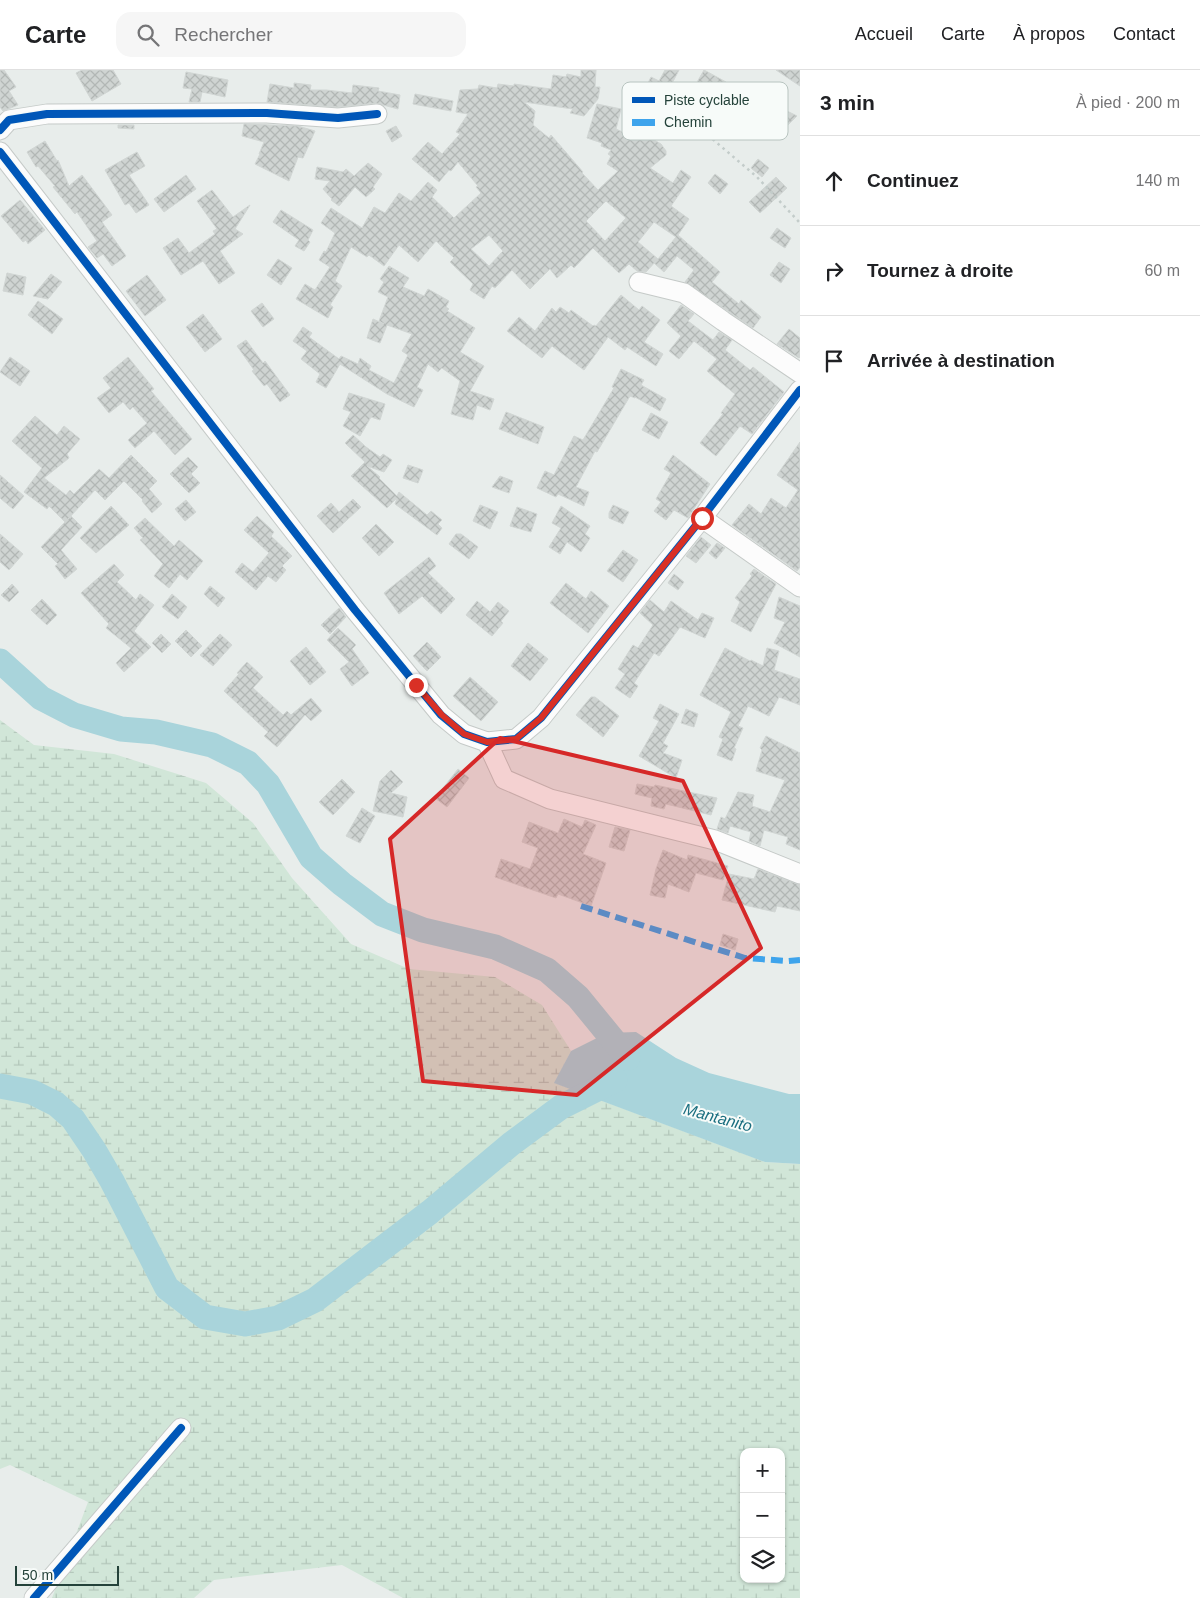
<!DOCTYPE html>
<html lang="fr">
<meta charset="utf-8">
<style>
:root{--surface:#fff;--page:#f6f6f6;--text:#202124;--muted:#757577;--line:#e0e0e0}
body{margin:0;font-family:Arial,sans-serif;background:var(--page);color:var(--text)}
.controls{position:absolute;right:15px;bottom:15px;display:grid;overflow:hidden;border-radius:10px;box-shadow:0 1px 4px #0004}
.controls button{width:45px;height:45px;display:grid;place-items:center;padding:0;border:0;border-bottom:1px solid var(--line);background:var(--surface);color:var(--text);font:25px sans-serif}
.scale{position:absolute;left:15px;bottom:12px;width:104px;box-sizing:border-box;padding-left:5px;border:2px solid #24423a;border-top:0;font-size:14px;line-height:18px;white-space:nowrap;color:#24423a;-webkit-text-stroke:4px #f7fbf9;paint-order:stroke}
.stop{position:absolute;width:15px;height:15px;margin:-11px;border:4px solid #d93025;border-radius:50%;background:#fff}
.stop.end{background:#d93025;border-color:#fff;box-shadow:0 1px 5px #0008}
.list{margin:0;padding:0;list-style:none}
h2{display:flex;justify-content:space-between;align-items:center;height:65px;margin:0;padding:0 20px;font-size:21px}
h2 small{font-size:16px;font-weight:400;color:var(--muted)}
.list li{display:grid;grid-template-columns:32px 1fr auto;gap:15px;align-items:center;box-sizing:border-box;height:90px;padding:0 20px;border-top:1px solid var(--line)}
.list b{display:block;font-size:19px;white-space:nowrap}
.list em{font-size:16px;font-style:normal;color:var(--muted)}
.icon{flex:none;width:28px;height:28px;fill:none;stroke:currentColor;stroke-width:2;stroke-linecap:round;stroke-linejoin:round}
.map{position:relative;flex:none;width:800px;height:1528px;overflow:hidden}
header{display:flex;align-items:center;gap:30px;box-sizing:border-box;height:70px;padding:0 25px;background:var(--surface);border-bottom:1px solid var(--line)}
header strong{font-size:24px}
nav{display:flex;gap:28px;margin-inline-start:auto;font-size:18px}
.search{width:350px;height:45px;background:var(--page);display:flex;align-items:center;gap:12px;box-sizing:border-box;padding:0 18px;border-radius:15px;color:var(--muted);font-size:19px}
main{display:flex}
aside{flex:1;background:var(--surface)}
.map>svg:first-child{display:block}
.wetland{fill:url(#wetland-marsh);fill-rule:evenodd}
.water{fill:#a9d4db}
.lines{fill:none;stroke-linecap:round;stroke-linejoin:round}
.river{stroke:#a9d4db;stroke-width:25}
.building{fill:url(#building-cross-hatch);stroke:#d1d6d4;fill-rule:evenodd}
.minor-casing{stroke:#c5cac8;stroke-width:21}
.path{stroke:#c3ccca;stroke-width:2.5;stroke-dasharray:2.5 4;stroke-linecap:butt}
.minor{stroke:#fcfcfc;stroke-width:19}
.quiet{stroke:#3ea4ec;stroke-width:6;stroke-dasharray:12 6;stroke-linecap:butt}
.cycleway-casing{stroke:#f7fbf9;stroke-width:11}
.cycleway{stroke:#0057b8;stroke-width:8}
.route{stroke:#d93025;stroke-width:6}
.marked{fill:#d62828;fill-opacity:0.2;stroke:#d62828;stroke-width:4;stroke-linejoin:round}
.labels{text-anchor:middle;stroke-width:4;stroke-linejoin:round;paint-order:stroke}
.water-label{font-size:16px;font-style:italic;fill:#1c6f80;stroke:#f7fbf9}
.key{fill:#f7fbf9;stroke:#b8c4c0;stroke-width:1}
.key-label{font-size:14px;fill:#24423a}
</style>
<header>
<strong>Carte</strong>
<div class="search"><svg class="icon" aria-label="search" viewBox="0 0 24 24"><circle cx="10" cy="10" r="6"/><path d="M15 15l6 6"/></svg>Rechercher</div>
<nav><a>Accueil</a><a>Carte</a><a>À propos</a><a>Contact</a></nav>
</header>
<main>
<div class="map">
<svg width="800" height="1528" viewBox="0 0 800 1528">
<defs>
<pattern id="wetland-marsh" width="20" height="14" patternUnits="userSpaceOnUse" patternTransform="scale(1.25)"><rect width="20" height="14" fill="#d1e6d8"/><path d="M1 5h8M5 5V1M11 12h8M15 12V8" fill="none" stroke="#b3c6ba"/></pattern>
<pattern id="building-cross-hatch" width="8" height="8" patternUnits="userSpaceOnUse" patternTransform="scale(1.25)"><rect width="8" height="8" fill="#cfd4d2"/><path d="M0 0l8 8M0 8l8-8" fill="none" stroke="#b2b7b5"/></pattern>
</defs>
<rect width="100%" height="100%" fill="#e8edeb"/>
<!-- wetland -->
<path class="wetland" d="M0,650l34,25 80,9 92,29 47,40 39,55 59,66 58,25 86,8 47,28 29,46 -16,32 210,79 35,2v434h-397l-61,-33 -128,15 -20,18h-142l36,-96 -78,-37 -10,4zM744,1382h37v127h-37z"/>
<!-- water -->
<polygon class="water" points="636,962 676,988 709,1003 789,1024 800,1024 800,1094 765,1092 554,1013 571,981 607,963"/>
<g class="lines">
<!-- river -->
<g class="river">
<polyline points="0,591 41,628 74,645 121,659 156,662 212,675 248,693 268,714 311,787 342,814 382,844 423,860 495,877 547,900 578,927 628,988"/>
<polyline points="0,1016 32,1022 56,1034 73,1049 94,1080 112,1111 167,1218 205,1247 245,1254 278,1248 315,1230 430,1142 511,1074 561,1037 615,1010"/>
</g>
</g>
<!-- building -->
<g class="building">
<polygon points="0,0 4,0 16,17 9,21 18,35 3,41 0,37"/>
<polygon points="82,0 113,0 121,14 92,31 76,3"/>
<path d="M581,0h15l-1,17h5l-2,12 -14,17 -14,-3 3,-4 -49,-7 11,9 -2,14 16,13 2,-3 32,37 -1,1 16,17 20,-19 -11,-7 4,-8 -3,-2 3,-4 -10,-4 1,-3 -15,-5 10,-34 24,5 -5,20 17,8 4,-7 24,14 5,7v4l-16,13 23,15 8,-13 10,7 -20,29 18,13 -11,16 42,37 -8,10 27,22 2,-4 20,17 -8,11 -68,-46 9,-12 -17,-14 -13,16 -10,-9 2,-2 -10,11 -9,-1 -8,-7 -10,9 -26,-25 -19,20 -3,-3 -14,13 -7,-9 -20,20 -18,-19 -17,18 -3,-2 -8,13 -14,-9 3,-6 -23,-22 4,-4 -18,-17 -18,21 -19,-17 -15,21 -15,-11 -2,2 -16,-10 -16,34 7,5 -12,19 3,2 -5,11 -32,-19 9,-15 10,6 15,-23 -11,-7 5,-9 2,1 9,-19 -14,-10 10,-15 31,20 12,-21 11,6 14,-20 12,8 17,-19 9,8 -5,7 22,21 27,-25 -5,-6 2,-1 -20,-24 -7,9 -2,-1 -10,12 -27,-23 16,-17 14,12 18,-20 -4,-2 12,-18 -12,-2 4,-22 18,-1 1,-4 18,3 1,-4 16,2v-2l37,5 2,-14 13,2 1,-3 14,3zM606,131l20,17 -21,23 -19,-20zM654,152l22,15 -18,22 -20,-17zM489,165l14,16 -14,15 -18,-17z"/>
<polygon points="665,0 679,0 657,42 638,33 651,7 659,11"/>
<polygon points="704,0 726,12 719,26 696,14"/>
<polygon points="776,0 800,0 800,16"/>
<polygon points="186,2 228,10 225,27 202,22 200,32 189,32 192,19 183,18"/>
<polygon points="294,13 311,15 310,20 326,20 352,23 353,15 379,18 378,21 400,25 398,39 376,33 338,37 267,32 270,14 294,18"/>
<polygon points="415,24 453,31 451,41 413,34"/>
<polygon points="765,30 797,46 788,55 764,33"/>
<polygon points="244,54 298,56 315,61 303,88 298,87 289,111 255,94 260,84 259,84 264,72 242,66"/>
<polygon points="118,55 134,55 134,59 118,58"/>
<polygon points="396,56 402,66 392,72 386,61"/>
<polygon points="45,71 57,91 58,90 69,116 82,105 112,145 102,152 126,186 112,196 103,184 97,188 88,177 97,171 77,142 75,144 53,117 55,116 38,96 36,97 27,82"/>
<polygon points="137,82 145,96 129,105 149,135 136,143 129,133 125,135 105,100"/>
<polygon points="758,89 769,98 762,107 751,98"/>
<polygon points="368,93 382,104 373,117 375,119 366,127 355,117 339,136 331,130 332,129 323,119 330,111 315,109 317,97 343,102 346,99 354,106"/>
<polygon points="715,104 728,114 720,124 708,113"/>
<polygon points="186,105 196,119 164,142 154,129"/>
<polygon points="776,107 787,118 760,143 749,132"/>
<polygon points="212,120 233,147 250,135 235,159 243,164 220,181 235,203 219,214 203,191 181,205 163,178 178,168 189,183 215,164 213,161 217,159 197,131"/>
<polygon points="20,130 45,160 28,174 26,170 23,172 1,146"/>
<polygon points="281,140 313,160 308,170 310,172 304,181 295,176 299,170 273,152"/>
<polygon points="777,158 791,168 785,178 770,168"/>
<polygon points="278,189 292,198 281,215 267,205"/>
<polygon points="779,192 790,199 781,213 770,205"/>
<polygon points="389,196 409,208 403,217 424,226 428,219 449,231 446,237 449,239 447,241 475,258 460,282 484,296 470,321 494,329 490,340 477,335 473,350 451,344 460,311 442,298 438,302 428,294 417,317 423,320 414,337 387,324 340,294 326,318 316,312 320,304 301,289 307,281 293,271 303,257 312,263 309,267 339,289 341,286 358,294 360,288 371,296 369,300 394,313 408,285 402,281 412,264 387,255 380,273 367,268 373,249 384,254 379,251 388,227 378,222 384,212 380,209"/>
<polygon points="7,203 26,207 23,225 3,221"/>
<polygon points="51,204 62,212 48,229 33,226"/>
<polygon points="147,205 166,230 145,246 126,221"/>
<polygon points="621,225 639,240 642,236 660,250 644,272 663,284 656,296 627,277 625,280 608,267 584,300 552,276 542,288 507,261 519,247 535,261 552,238 556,242 560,237 569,243 571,240 593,256 594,255 596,256"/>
<polygon points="38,231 63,249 52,264 28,245"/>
<polygon points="262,233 274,249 263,257 251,241"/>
<polygon points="681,235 694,244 688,251 713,270 719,262 732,270 725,280 750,300 753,297 784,322 752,364 740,356 716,386 700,373 723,344 721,343 735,324 707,301 717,289 694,271 679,289 669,281 681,266 667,253"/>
<polygon points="203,244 222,269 205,282 186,257"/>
<polygon points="789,259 800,268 800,287 799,288 777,274"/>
<polygon points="246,270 263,293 265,291 290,325 280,332 267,314 264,316 252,301 254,300 237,276"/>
<polygon points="10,287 30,301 20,316 0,302"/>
<polygon points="128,287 154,319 151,321 192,369 175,385 154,361 135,378 128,370 147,353 133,337 130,340 123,332 109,343 97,328 111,318 103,308"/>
<polygon points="621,299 644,310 641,315 666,329 660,341 635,327 635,328 630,326 597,382 595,381 576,417 589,422 584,436 558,424 556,427 537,418 545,401 554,405 574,366 583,370 614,318 612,317"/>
<polygon points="349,323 385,334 380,350 371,347 360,366 343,356 351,342 343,339"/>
<polygon points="506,342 544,357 538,374 499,359"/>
<polygon points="651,343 668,352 659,369 642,360"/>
<polygon points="35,346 57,365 64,356 80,369 67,384 69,388 44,408 66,425 70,420 74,424 99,399 109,408 131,385 157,411 149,419 162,434 152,443 142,431 143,430 124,411 105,430 95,420 68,449 71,446 82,457 61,480 77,499 65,509 55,496 58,494 41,477 65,452 49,436 47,439 24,422 42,398 12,371"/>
<polygon points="353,365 366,377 380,387 383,384 392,390 384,402 367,396 380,407 379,408 397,426 399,422 427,445 431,441 442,450 438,454 442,458 437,465 395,434 397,428 387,438 351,406 365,392 345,373"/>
<polygon points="800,372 800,497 797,501 732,455 749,434 761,444 771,428 786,438 798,420 777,405"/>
<polygon points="673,385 710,414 688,448 674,440 666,450 654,441 661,432 656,429 671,403 664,399"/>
<polygon points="188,387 198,397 191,404 200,413 189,423 170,404"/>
<polygon points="408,395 423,400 418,413 403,408"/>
<polygon points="0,405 24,426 13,439 0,428"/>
<polygon points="500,406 513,411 509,423 492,417"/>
<polygon points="353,429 361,437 333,463 317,446 331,433 339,442"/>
<polygon points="186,430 196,442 185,451 175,439"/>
<polygon points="480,435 498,442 490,459 473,451"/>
<polygon points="613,435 629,442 623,454 609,448 609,443"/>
<polygon points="111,436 129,455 96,483 80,468"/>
<polygon points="561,436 590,456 585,464 590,468 581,482 567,472 560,484 549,477 561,458 552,453"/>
<polygon points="517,437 537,444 531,462 510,456"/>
<polygon points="257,446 274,462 271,466 292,486 282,496 286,500 276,512 268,506 256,520 235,502 242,493 253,502 269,483 244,460"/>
<polygon points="145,448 174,476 179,470 203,491 187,510 180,504 169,518 154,506 163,494 140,470 143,468 134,458"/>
<polygon points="376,454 394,472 379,486 362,468"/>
<polygon points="0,464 23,484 9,500 0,492"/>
<polygon points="456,464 461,464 478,477 469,489 449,474"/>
<polygon points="701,467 711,475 696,493 686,486"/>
<polygon points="717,473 725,478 716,489 709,483"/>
<polygon points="623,480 638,490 623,512 607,501"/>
<polygon points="429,487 436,496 428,503 455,529 441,544 422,526 399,544 384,523"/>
<polygon points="114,494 124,505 117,512 136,530 140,524 154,535 134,561 151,577 124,602 116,593 131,578 106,558 109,554 81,523"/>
<polygon points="754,499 776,514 751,562 731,551 740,532 735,528 752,506 750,504"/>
<polygon points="674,504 684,512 678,520 668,513"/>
<polygon points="566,513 586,529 591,521 609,536 588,563 550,533"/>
<polygon points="12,514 19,522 9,532 1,525"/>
<polygon points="210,516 225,528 218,537 204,524"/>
<polygon points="172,524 187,537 178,549 162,537"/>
<polygon points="779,527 800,536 800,587 774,573 785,552 774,548"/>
<polygon points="42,529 57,545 47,555 31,540"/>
<polygon points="650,530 664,542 671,531 698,550 702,543 714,548 705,568 680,557 659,586 654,583 634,613 638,616 630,628 615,618 625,604 618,599 633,575 638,578 653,555 640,543"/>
<polygon points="477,531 490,542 498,532 509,541 501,551 503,553 492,566 466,545"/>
<polygon points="339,538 346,547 330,564 321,555"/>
<polygon points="338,558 356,575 352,579 369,603 352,616 340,599 349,592 327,570"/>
<polygon points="186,560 202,576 191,587 175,571"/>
<polygon points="161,564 171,574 162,583 152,573"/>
<polygon points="220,564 232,575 213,596 200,585"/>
<polygon points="427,572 441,587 427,601 413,586"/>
<polygon points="528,573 548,589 530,611 511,596"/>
<polygon points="306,577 326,602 310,615 290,591"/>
<polygon points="725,578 750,591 751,590 763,596 767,578 779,581 774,600 800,609 800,635 779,627 769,646 748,636 738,656 743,658 734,678 736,679 732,691 717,685 723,669 719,667 731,642 700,625"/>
<polygon points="247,592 263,607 253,618 283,645 287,641 291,645 311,628 322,641 311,651 305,645 277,677 264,666 268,662 224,621 239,604 237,603"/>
<polygon points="470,607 498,632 481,651 453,626"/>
<polygon points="591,627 595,627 619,646 603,667 576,645"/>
<polygon points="660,634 679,644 663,673 668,676 663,683 682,690 676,708 639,686 659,651 653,648"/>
<polygon points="686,639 698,644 694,657 681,653"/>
<polygon points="766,666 800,683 800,780 786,774 788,767 764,760 760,776 749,771 751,762 730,756 728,763 717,759 721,747 725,749 738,722 754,725 752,736 770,742 785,710 756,701 762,680 760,678"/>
<polygon points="458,699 469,708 447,737 435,728"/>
<polygon points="391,700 403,712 391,723 407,727 403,747 373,741 380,711"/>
<polygon points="342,709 355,722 333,745 319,732"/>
<polygon points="637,714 654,717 655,715 717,728 711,745 666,734 664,739 651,736 652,728 635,724"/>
<polygon points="362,738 375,746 360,773 346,766"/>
<polygon points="564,749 582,757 585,750 596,755 583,784 606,793 591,836 558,824 556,828 495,807 501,789 530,799 538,778 522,772 529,752 558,763"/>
<polygon points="615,757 630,760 624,781 609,777"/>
<polygon points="663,780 687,790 688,785 728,796 723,810 696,803 689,822 668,814 665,828 650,825 656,799"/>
<polygon points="758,799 800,815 800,841 777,836 775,842 722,830 729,804 754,809"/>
<polygon points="723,864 738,869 735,880 720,875"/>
</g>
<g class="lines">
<!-- minor casing -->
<g class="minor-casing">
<g id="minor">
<polyline points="0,60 9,50 47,44 267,43 338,48 377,44"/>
<polyline points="0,82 355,540 441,645 464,664 487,672 516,669 541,648 702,448 800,320"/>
<polyline points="639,212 684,223 723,251 800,303"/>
<polyline points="702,448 800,517"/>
<polyline points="487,672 504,709 550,729 715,770 800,804"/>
<polyline points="34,1528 181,1358"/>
</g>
</g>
<!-- path -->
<polyline class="path" points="683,44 757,107 800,153"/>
<!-- minor -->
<use href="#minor" class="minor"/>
<!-- quiet -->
<polyline class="quiet" points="581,836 745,888 788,891 800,890"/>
<!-- cycleway casing -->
<g class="cycleway-casing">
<g id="cycleway">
<polyline points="0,60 9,50 47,44 267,43 338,48 377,44"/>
<polyline points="0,82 355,540 441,645 464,664 487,672 516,669 541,648 702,448 800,320"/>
<polyline points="34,1528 181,1358"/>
</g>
</g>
<!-- cycleway -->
<use href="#cycleway" class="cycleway"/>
</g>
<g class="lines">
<!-- route -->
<polyline class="route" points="416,615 442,645 464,664 487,672 516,669 541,648 702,448"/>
</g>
<!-- marked area -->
<path class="marked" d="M500,668l183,43 78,167 -184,147 -154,-14 -33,-242z"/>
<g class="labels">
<!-- water labels -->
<g class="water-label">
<text transform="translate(718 1047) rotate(15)" y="6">Mantanito</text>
</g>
</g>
<!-- legend -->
<rect x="622" y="12" width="166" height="58" rx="8" class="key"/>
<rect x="632" y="27" width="23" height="6" fill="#0057b8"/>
<rect x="632" y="49" width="23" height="7" fill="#3ea4ec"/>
<g class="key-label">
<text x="664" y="35">Piste cyclable</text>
<text x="664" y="57">Chemin</text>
</g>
</svg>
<div class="controls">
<button>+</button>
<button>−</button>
<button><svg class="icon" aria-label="layers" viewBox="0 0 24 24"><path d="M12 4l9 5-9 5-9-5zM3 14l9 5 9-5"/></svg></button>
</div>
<div class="scale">50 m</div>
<div class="stop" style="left:702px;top:448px"></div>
<div class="stop end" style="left:416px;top:615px"></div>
</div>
<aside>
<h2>3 min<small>À pied · 200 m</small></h2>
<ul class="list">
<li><svg class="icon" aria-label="ahead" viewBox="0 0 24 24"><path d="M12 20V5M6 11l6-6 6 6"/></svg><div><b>Continuez</b></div><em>140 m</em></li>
<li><svg class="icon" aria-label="right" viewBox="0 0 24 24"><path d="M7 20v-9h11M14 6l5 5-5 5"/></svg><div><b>Tournez à droite</b></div><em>60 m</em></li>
<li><svg class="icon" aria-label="arrive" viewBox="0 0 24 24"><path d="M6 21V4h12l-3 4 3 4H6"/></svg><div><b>Arrivée à destination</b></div></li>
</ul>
</aside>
</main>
